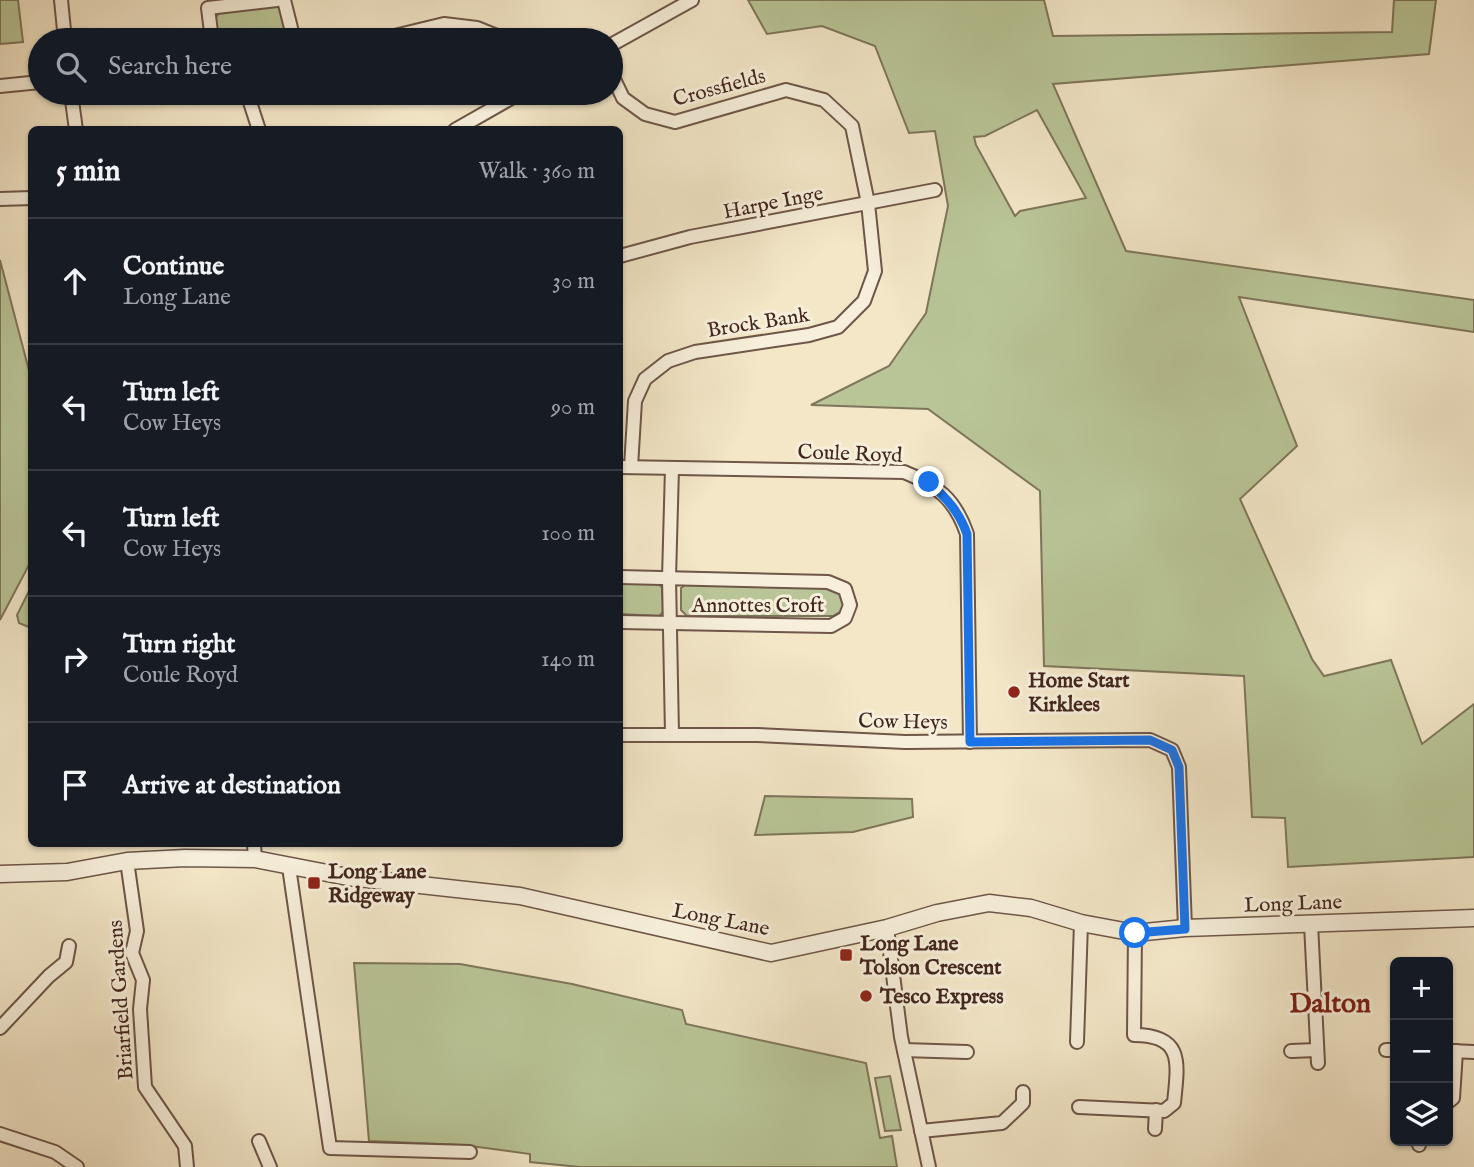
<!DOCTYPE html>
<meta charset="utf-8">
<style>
:root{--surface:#171b24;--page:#20242c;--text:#f1f3f6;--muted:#9ea1a6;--line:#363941}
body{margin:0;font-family:"IM FELL English",serif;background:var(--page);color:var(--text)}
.controls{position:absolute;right:21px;bottom:21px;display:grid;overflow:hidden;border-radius:10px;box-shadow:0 2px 5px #0004}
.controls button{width:63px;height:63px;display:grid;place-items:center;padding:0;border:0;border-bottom:2px solid var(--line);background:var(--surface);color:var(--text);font:35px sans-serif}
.stop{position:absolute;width:21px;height:21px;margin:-16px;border:5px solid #1a73e8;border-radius:50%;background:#fff}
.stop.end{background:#1a73e8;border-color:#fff;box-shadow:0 2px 7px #0008}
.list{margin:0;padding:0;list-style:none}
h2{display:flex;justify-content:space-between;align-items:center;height:91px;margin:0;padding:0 28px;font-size:30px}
h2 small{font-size:23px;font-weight:400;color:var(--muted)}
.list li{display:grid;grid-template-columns:46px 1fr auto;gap:21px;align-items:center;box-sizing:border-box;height:126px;padding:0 28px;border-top:2px solid var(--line)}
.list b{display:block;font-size:26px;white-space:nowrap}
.list p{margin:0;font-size:23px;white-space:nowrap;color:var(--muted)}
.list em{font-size:23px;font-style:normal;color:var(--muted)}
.icon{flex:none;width:38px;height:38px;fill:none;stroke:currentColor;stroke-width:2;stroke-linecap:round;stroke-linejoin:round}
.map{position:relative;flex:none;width:1474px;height:1167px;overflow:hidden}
.search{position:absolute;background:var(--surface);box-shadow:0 2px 5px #0004;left:28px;top:28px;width:595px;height:77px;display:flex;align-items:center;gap:18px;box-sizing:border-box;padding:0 24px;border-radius:38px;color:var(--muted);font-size:26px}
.panel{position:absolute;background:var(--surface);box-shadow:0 2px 5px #0004;left:28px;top:126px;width:595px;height:721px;border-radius:10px}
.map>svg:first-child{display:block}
.green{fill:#b9c597;stroke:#7e765a;stroke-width:2;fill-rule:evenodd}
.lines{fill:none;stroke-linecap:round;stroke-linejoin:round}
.minor-casing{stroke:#6e5648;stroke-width:16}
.tertiary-casing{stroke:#6e5648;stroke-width:19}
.minor{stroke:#f7efdb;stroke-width:12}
.tertiary{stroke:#f7efdb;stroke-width:16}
.route{stroke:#1a73e8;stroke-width:9}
.poi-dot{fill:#8f2418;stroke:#f7efdb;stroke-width:2.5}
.labels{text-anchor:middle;stroke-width:6;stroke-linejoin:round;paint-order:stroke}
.street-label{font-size:21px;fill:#42261d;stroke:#f7efdb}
.poi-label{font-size:21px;font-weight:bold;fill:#42261d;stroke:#f7efdb;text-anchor:start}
.district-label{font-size:28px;font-weight:bold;fill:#7a1f14;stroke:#f7efdb}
</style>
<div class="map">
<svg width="1474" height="1167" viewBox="0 0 1474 1167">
<rect width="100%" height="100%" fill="#f3e7c8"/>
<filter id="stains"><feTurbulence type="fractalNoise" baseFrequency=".00286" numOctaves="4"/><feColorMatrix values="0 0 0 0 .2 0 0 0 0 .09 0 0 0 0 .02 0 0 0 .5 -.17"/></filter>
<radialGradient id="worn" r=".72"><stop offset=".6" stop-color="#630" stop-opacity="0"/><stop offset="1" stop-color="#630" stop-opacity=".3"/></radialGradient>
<!-- green -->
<g class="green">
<polygon points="0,0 18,0 23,42 0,44"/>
<path d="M748,0h296l9,36 339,-4 2,-32h42l-7,54 -376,30 73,167 348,49v32l-235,-35 58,149 -57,53 72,160 12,17 67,-16 31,84 52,-40v153l-186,10 -3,-49 -33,-1 -8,-141 -200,-10 -4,-175 -112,-82 -117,-4 78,-39 37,-53 22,-107 -13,-75 -26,2 -34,-87 -53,-20 -55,8zM1037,110l49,88 -66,13 -5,5 -39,-71 -2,-8 11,-1z"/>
<polygon points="274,4 282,10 288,40 218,40 214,20 220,12"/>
<polygon points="0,260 32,382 31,561 0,620"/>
<polygon points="620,583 659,584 662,588 663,612 659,616 620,614"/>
<polygon points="687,584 832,588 836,589 846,600 843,610 833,616 687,616 681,610 681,588"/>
<polygon points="31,587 31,628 19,623 17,615"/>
<polygon points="765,796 912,799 913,817 853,832 755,835"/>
<polygon points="354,963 460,964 572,984 682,1010 686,1024 866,1063 880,1138 892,1136 897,1167 580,1167 530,1162 530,1154 463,1145 369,1141"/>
<polygon points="890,1076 901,1130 885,1131 875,1078"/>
</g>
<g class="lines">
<!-- minor casing -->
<g class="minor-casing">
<g id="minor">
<polyline points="61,0 65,40"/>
<polyline points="284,0 294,40"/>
<polyline points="212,40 208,8 277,0"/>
<polyline points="378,40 444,24 477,28 507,40"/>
<polyline points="611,45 692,0"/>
<polyline points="611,73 623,98 645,114 675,122 786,90 824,100 852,126 868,203 875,271 864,301 838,327 809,335 695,352 668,361 645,379 635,401 631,467"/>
<polyline points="0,86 40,82"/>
<polyline points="71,93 76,130"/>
<polyline points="247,93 259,130"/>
<polyline points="455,130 520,93"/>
<polyline points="0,199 32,198"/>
<polyline points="620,256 690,237 935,190"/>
<path d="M620,467l284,5c33,13 51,27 63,62l3,208"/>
<polyline points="672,468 669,578 672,734"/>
<polyline points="620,577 828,582 845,589 850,605 845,618 831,626 620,622"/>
<polyline points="620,735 757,735 905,742 1150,740 1172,750 1179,767 1185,928"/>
<polyline points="254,844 255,859"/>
<polyline points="127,861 137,931 132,953 143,980 140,1009 145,1087 185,1146 187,1167"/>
<polyline points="289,867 330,1148 470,1152"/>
<polyline points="1311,924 1318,1063"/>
<polyline points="887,928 901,1037 929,1167"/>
<polyline points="0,1028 49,976 66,962 69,946"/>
<polyline points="1077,1042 1081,923"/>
<polyline points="904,1050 967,1052"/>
<polyline points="1386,1050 1395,1050"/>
<polyline points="1291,1051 1317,1050"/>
<polyline points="1450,1051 1474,1052"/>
<polyline points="1448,1102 1453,1098 1456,1051"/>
<path d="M1079,1107l85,4 10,-8c4,-40 10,-68 -40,-68l1,-102"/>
<polyline points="1155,1129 1156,1110"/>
<polyline points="921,1131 1002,1123 1023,1103 1023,1092"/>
<polyline points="0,1134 55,1152 77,1167"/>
<polyline points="259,1141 270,1167"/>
<polyline points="1419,1145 1420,1141"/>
</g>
</g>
<!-- tertiary casing -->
<g class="tertiary-casing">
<polyline id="tertiary" points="0,874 67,872 127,861 185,858 255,859 348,877 520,896 771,953 887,928 937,913 989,903 1031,908 1081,923 1135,933 1185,928 1474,918"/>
</g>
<!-- minor -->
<use href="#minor" class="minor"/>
<!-- tertiary -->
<use href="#tertiary" class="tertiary"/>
</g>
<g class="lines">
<!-- route -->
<path class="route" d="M929,482c17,16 30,29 38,52l3,208 180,-2 22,10 7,17 6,162 -50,4"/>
</g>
<!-- markers -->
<g class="poi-dot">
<circle cx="1014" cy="692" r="7"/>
<rect x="307" y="876" width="14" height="14" rx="3.5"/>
<rect x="839" y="948" width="14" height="14" rx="3.5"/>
<circle cx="866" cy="996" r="7"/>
</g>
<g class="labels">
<!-- street labels -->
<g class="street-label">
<text transform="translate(719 87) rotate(-15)" y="7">Crossfields</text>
<text transform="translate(773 202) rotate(-11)" y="7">Harpe Inge</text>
<text transform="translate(758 322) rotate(-9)" y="7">Brock Bank</text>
<text transform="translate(850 453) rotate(2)" y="7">Coule Royd</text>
<text x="758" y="612">Annottes Croft</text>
<text transform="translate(903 721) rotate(1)" y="7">Cow Heys</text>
<text transform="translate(1293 903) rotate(-2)" y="7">Long Lane</text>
<text transform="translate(721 919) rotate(11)" y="7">Long Lane</text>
<text transform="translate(120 1000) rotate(-94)" y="7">Briarfield Gardens</text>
</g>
<!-- poi labels -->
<g class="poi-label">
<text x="1028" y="687">Home Start<tspan x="1028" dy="24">Kirklees</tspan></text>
<text x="328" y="878">Long Lane<tspan x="328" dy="24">Ridgeway</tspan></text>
<text x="860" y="950">Long Lane<tspan x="860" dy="24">Tolson Crescent</tspan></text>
<text x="880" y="1003">Tesco Express</text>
</g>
<!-- district labels -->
<g class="district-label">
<text x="1330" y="1012">Dalton</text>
</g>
</g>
<rect width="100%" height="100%" filter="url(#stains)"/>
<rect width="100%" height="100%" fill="url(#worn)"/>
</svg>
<div class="controls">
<button>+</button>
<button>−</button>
<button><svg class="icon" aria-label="layers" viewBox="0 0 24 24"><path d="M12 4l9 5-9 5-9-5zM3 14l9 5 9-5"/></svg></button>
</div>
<div class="stop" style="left:1135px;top:933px"></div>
<div class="stop end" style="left:929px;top:482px"></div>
<div class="search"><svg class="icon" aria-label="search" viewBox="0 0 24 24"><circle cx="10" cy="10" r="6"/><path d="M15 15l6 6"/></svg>Search here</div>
<section class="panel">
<h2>5 min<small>Walk · 360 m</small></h2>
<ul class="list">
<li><svg class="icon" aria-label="ahead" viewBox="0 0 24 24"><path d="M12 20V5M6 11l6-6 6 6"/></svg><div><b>Continue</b><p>Long Lane</p></div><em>30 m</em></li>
<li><svg class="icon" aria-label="left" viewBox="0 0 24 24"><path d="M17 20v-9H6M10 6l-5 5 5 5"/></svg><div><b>Turn left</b><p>Cow Heys</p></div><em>90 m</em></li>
<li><svg class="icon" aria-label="left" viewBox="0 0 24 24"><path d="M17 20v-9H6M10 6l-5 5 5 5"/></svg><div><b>Turn left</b><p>Cow Heys</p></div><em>100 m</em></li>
<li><svg class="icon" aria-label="right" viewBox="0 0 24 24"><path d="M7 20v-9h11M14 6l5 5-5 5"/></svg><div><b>Turn right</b><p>Coule Royd</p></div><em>140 m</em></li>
<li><svg class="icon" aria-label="arrive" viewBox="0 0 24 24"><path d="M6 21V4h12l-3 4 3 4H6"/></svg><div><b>Arrive at destination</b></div></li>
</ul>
</section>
</div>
